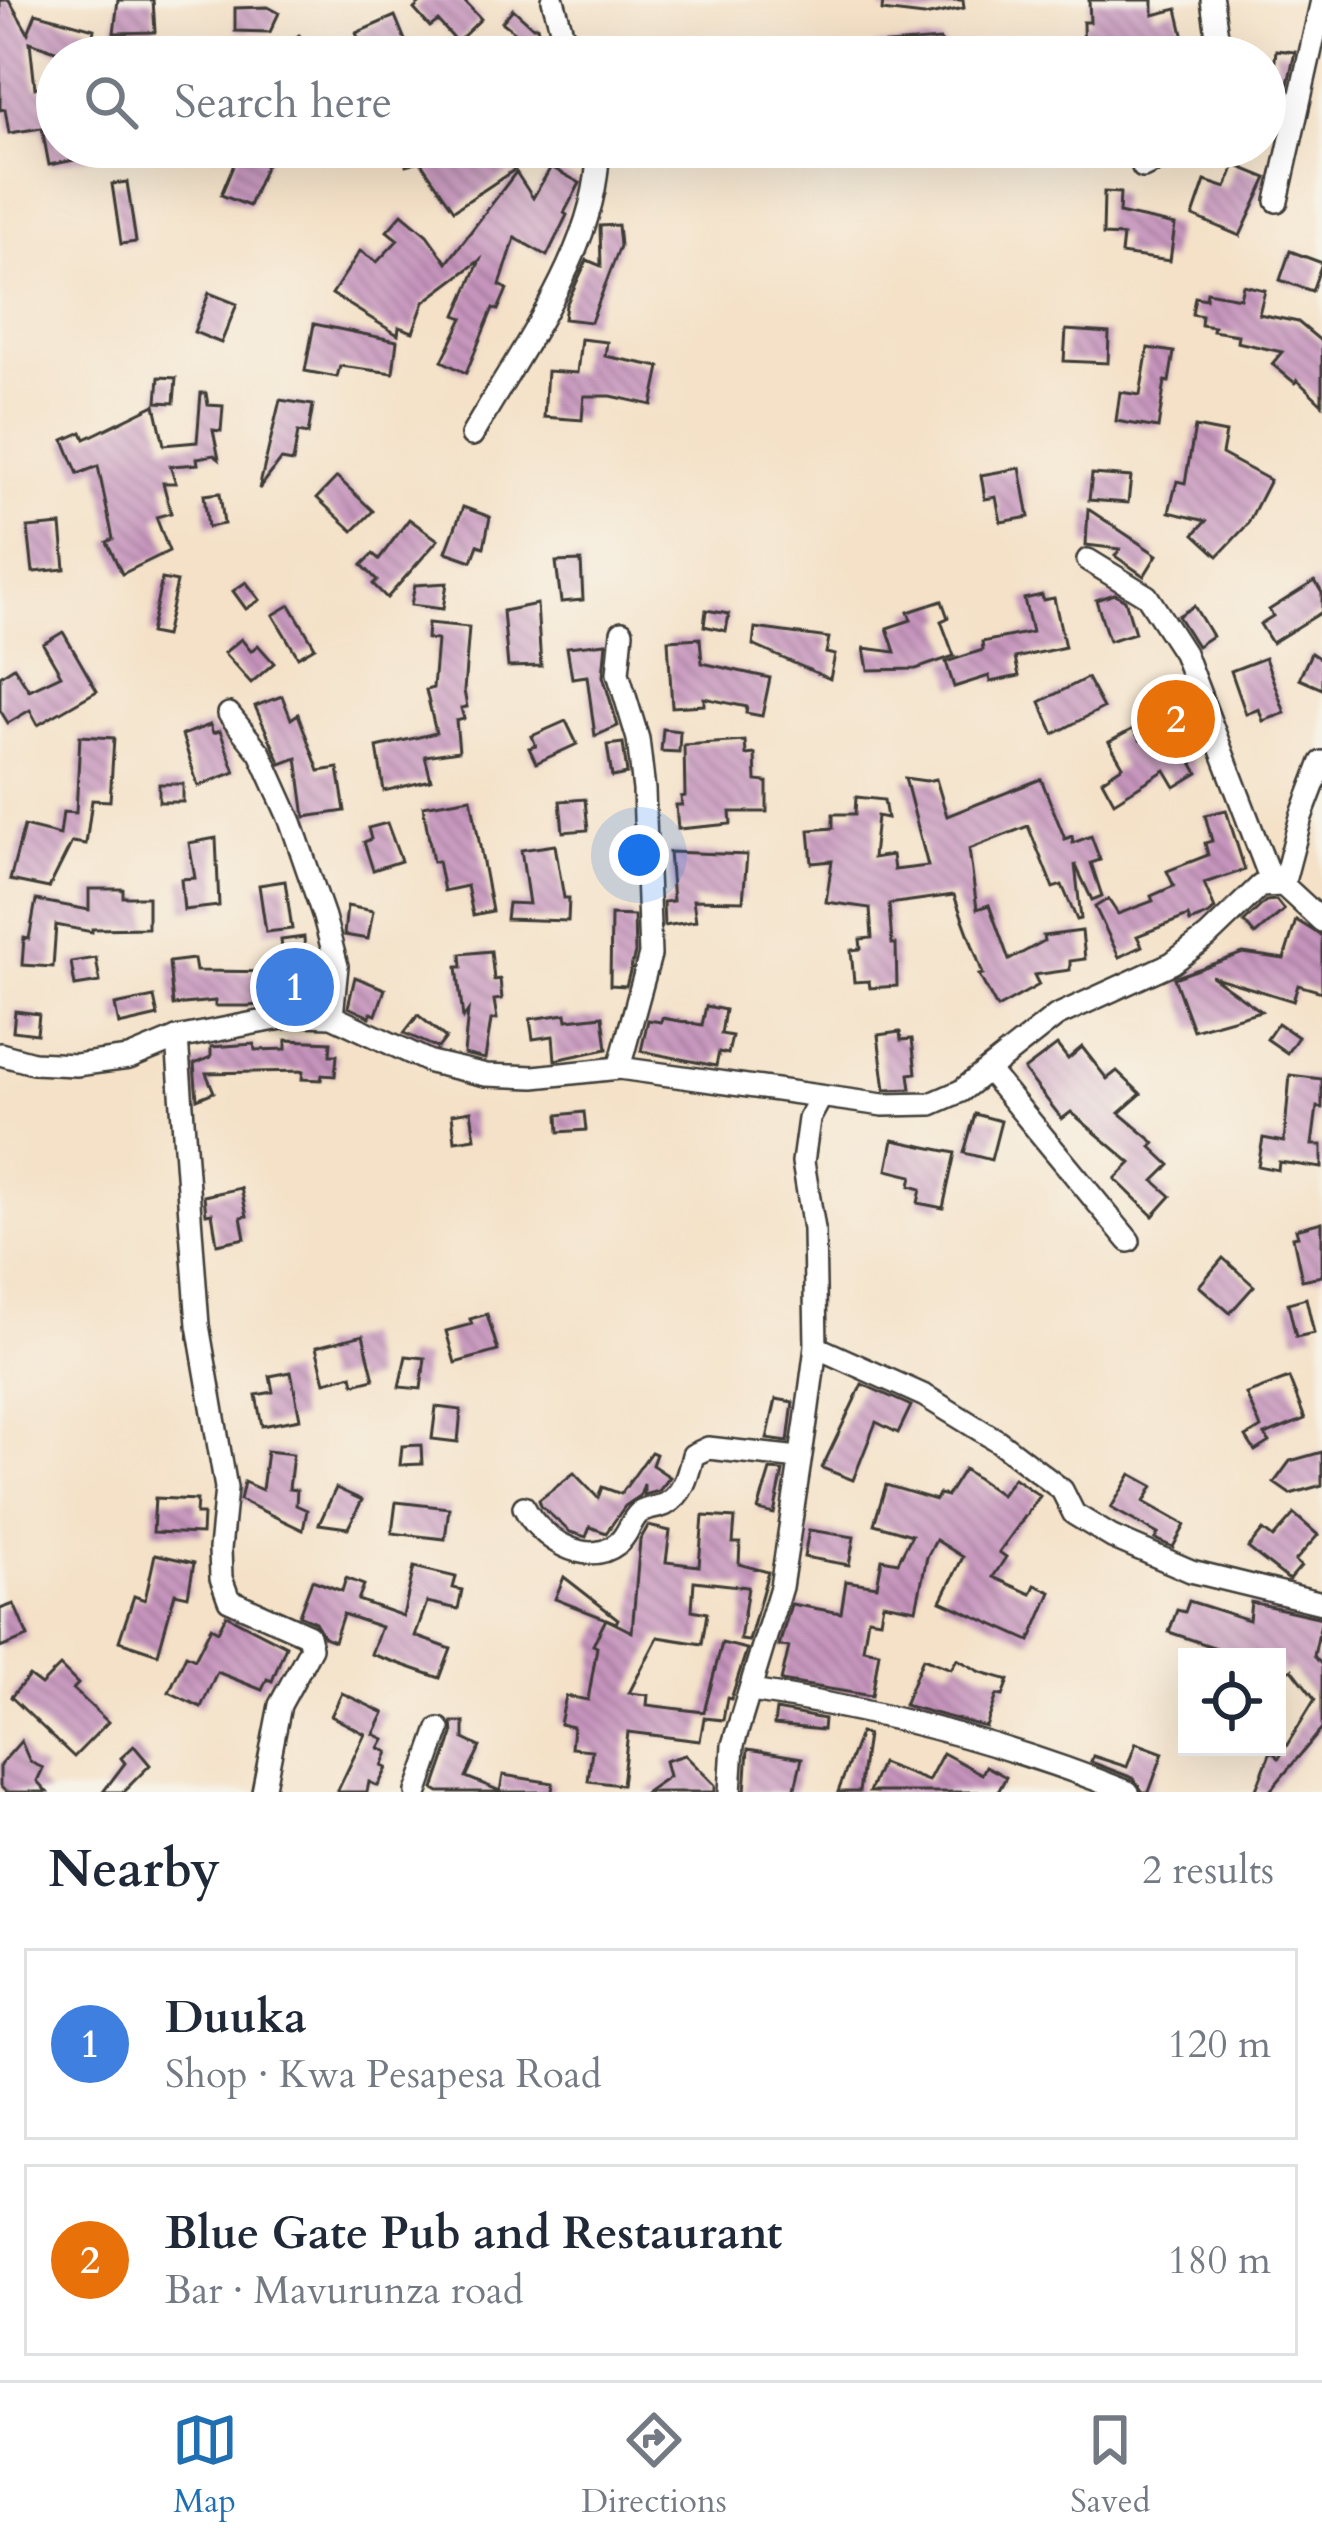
<!DOCTYPE html>
<meta charset="utf-8">
<style>
:root{--surface:#fff;--page:#f2f2f3;--text:#1f2937;--muted:#747a83;--line:#e0e1e3;--accent:#1f6fb2}
body{margin:0;font-family:Cardo,serif;background:var(--page);color:var(--text)}
.controls{position:absolute;right:36px;bottom:36px;display:grid;overflow:hidden;border-radius:0px;box-shadow:0 12px 48px #0002}
.controls button{width:108px;height:108px;display:grid;place-items:center;padding:0;border:0;border-bottom:3px solid var(--line);background:var(--surface);color:var(--text);font:60px sans-serif}
.you{position:absolute;left:639px;top:855px;width:42px;height:42px;margin:-30px;border:9px solid #fff;border-radius:50%;background:#1a73e8;box-shadow:0 0 0 18px #1a73e833}
.badge{display:grid;place-items:center;width:78px;height:78px;border-radius:50%;background:var(--accent);color:#fff;font-size:39px;font-weight:700}
.pin{position:absolute;translate:-50% -50%;border:6px solid #fff;box-shadow:0 3px 12px #0006}
.list{margin:0;padding:0;list-style:none}
h2{display:flex;justify-content:space-between;align-items:center;height:156px;margin:0;padding:0 48px;font-size:51px}
h2 small{font-size:39px;font-weight:400;color:var(--muted)}
.list li{display:grid;grid-template-columns:78px 1fr auto;gap:36px;align-items:center;box-sizing:border-box;height:192px;margin:0 24px 24px;padding:0 24px;border:3px solid var(--line);border-radius:0px}
.list b{display:block;font-size:45px;white-space:nowrap}
.list p{margin:0;font-size:39px;white-space:nowrap;color:var(--muted)}
.list em{font-size:39px;font-style:normal;color:var(--muted)}
.icon{flex:none;width:66px;height:66px;fill:none;stroke:currentColor;stroke-width:2;stroke-linecap:round;stroke-linejoin:round}
.map{position:relative;flex:none;width:1322px;height:1792px;overflow:hidden}
.search{position:absolute;background:var(--surface);box-shadow:0 12px 48px #0002;left:36px;right:36px;top:36px;height:132px;display:flex;align-items:center;gap:30px;box-sizing:border-box;padding:0 42px;border-radius:66px;color:var(--muted);font-size:45px}
.sheet{height:588px;background:var(--surface)}
nav{display:flex;justify-content:space-around;align-items:center;box-sizing:border-box;height:168px;border-top:3px solid var(--line);background:var(--surface);font-size:33px;color:var(--muted)}
nav a{display:grid;justify-items:center;gap:6px}
nav .on{color:var(--accent)}
.map>svg:first-child{display:block}
.building{fill:url(#building-back-hatch)}
.lines{fill:none;stroke-linecap:round;stroke-linejoin:round}
.minor-casing{stroke:#3c3a36;stroke-width:26}
.minor{stroke:#fff;stroke-width:21}
</style>
<div class="map">
<svg width="1322" height="1792" viewBox="0 0 1322 1792">
<defs>
<pattern id="building-back-hatch" width="6" height="6" patternUnits="userSpaceOnUse" patternTransform="scale(3)"><rect width="6" height="6" fill="#c694bd"/><path d="M-1 5l2 2M0 0l6 6M5-1l2 2" fill="none" stroke="#a07899"/></pattern>
</defs>
<rect width="100%" height="100%" fill="#f7f3e8"/>
<filter id="ink" filterUnits="userSpaceOnUse"><feTurbulence type="fractalNoise" baseFrequency=".00833" numOctaves="2"/><feDisplacementMap in="SourceGraphic" scale="24" xChannelSelector="R" yChannelSelector="G"/><feConvolveMatrix kernelMatrix="1 2 1 2 8 2 1 2 1" color-interpolation-filters="sRGB"/></filter>
<filter id="wash" filterUnits="userSpaceOnUse"><feTurbulence type="fractalNoise" baseFrequency=".004" numOctaves="4" result="noise"/><feDisplacementMap in="SourceGraphic" scale="48" xChannelSelector="R" yChannelSelector="G"/><feGaussianBlur stdDeviation="2.7" result="paint"/><feColorMatrix in="noise" values="0 0 0 0 0 0 0 0 0 0 0 0 0 0 0 0 0 1.4 0 .05"/><feComposite in="paint" operator="in"/></filter>
<g filter="url(#wash)">
<rect width="100%" height="100%" fill="#f4e1c7"/>
<g id="blocks">
<!-- building -->
<g class="building">
<polygon points="0,0 9,0 28,33 36,13 94,29 90,54 58,52 30,42 35,88 57,83 57,147 99,147 100,155 49,165 42,128 9,133 5,109 0,110"/>
<polygon points="118,0 153,0 155,32 114,33"/>
<polygon points="424,0 463,0 481,19 457,42 438,21 430,27 414,9"/>
<polygon points="883,0 963,0 964,8 924,16 882,11"/>
<polygon points="1089,0 1153,0 1153,15 1177,9 1186,47 1121,49 1122,57 1084,57 1083,22 1090,22"/>
<polygon points="268,7 279,13 270,32 235,31 235,8"/>
<polygon points="513,9 533,27 537,26 545,57 521,57 515,32 502,22"/>
<polygon points="395,16 412,57 367,57 356,33"/>
<polygon points="299,35 317,57 293,57 284,47"/>
<polygon points="940,40 953,57 878,57 877,45"/>
<polygon points="1276,50 1295,52 1280,120 1265,117 1265,87 1272,88"/>
<polygon points="241,147 273,147 249,206 221,195"/>
<polygon points="400,147 499,147 514,170 454,210 420,161 406,165"/>
<rect x="765" y="147" width="17" height="16"/>
<polygon points="1235,165 1267,178 1240,236 1193,216 1205,181 1226,188"/>
<polygon points="551,167 580,183 564,213 567,215 547,256 515,238 500,285 507,289 498,310 493,308 466,373 442,361 463,318 456,315 480,260 424,302 413,332 399,327 398,335 332,294 360,251 377,262 398,240 387,231 402,214 427,235 447,263 516,172 533,198"/>
<polygon points="127,182 136,242 121,244 112,184"/>
<polygon points="1104,192 1120,193 1119,213 1175,225 1170,261 1121,254 1123,236 1103,235"/>
<polygon points="618,225 620,246 591,322 564,319 566,305 587,260 601,266 600,226"/>
<polygon points="1290,251 1322,263 1312,291 1280,280"/>
<polygon points="1243,285 1265,290 1259,314 1298,322 1322,342 1322,404 1297,380 1295,383 1272,364 1282,352 1237,342 1238,335 1213,331 1214,327 1201,325 1202,316 1192,314 1195,297 1206,299 1207,292 1240,298"/>
<polygon points="209,293 237,304 221,343 194,332"/>
<polygon points="314,324 397,341 393,373 340,366 337,377 305,371"/>
<polygon points="1066,330 1109,333 1108,363 1064,361"/>
<polygon points="581,339 607,342 605,356 660,367 652,405 611,396 584,396 582,420 544,417 547,371 577,373"/>
<polygon points="1148,348 1174,352 1169,382 1165,381 1158,428 1116,421 1120,392 1140,395"/>
<polygon points="159,377 176,378 174,403 157,402"/>
<polygon points="201,393 206,393 208,405 223,406 221,431 213,430 219,459 214,455 197,458 198,464 170,466 176,483 163,483 171,513 156,517 169,551 122,574 107,542 113,539 98,466 78,474 64,440 82,432 85,439 155,405 164,445 197,442"/>
<polygon points="280,400 313,405 308,434 298,432 293,462 281,460 259,489"/>
<polygon points="1195,427 1226,433 1222,454 1270,480 1247,525 1218,556 1194,534 1206,521 1169,512 1177,481 1185,483"/>
<polygon points="1020,468 1029,517 1001,522 996,497 985,499 981,475"/>
<polygon points="1092,474 1131,477 1128,503 1089,500"/>
<polygon points="337,477 373,511 353,531 317,498"/>
<polygon points="220,493 224,524 208,527 204,495"/>
<polygon points="463,507 490,517 484,547 478,545 472,561 446,552"/>
<polygon points="1088,509 1157,555 1144,576 1115,556 1120,549 1086,545"/>
<polygon points="409,519 438,540 387,598 373,584 377,580 362,565 373,554 379,559"/>
<polygon points="61,525 65,569 33,572 28,528"/>
<polygon points="581,561 583,600 561,602 556,562"/>
<polygon points="162,579 177,582 165,636 150,633"/>
<polygon points="1315,581 1322,593 1322,612 1272,643 1260,624 1273,616 1269,610"/>
<polygon points="246,582 260,600 246,609 233,591"/>
<polygon points="447,583 443,609 411,605 415,585"/>
<polygon points="1115,594 1125,600 1135,633 1109,641 1096,600"/>
<polygon points="1042,595 1043,600 1054,598 1065,647 1015,658 1019,676 990,682 989,676 954,687 946,662 983,650 982,642 1032,632 1024,599"/>
<polygon points="942,601 948,618 941,621 954,656 916,669 868,670 864,648 895,652 887,628 911,620 908,612"/>
<polygon points="537,604 541,666 508,667 503,611"/>
<polygon points="290,605 315,647 298,657 273,615"/>
<polygon points="1194,606 1212,636 1197,646 1178,616"/>
<polygon points="706,610 729,614 726,631 704,626"/>
<polygon points="428,623 469,627 464,691 467,707 461,708 464,719 456,721 459,751 425,756 431,780 384,791 377,747 436,733 426,690 433,688 437,640 427,639"/>
<polygon points="755,628 829,638 826,653 835,655 830,679 753,645"/>
<polygon points="63,632 97,691 38,725 30,710 8,723 0,710 0,676 14,667 29,690 61,675 43,644"/>
<polygon points="700,638 702,663 770,678 762,716 746,713 747,707 704,698 704,705 672,707 668,640"/>
<polygon points="241,639 251,651 258,645 274,663 251,683 224,653"/>
<polygon points="606,643 603,676 618,726 595,736 587,676 572,678 567,647"/>
<polygon points="1311,653 1322,660 1322,689 1299,679"/>
<polygon points="1265,658 1285,713 1263,721 1259,709 1246,714 1231,671"/>
<polygon points="1087,678 1103,708 1054,734 1040,702"/>
<polygon points="282,696 291,719 298,714 319,771 338,768 345,811 305,817 297,758 281,764 255,706"/>
<polygon points="1180,702 1185,713 1190,711 1204,747 1186,752 1198,773 1175,787 1165,770 1114,802 1102,780 1123,766 1109,742 1133,729 1140,740 1167,724 1161,710"/>
<polygon points="566,721 577,744 536,763 529,748 536,746 532,736"/>
<polygon points="210,725 213,733 220,731 235,772 198,786 182,735"/>
<polygon points="663,729 680,731 679,752 661,751"/>
<polygon points="80,736 114,738 110,801 92,800 86,844 72,842 49,888 10,880 24,826 60,835 63,812 76,813"/>
<polygon points="745,741 746,755 755,754 756,781 767,782 767,812 730,812 731,824 678,829 676,805 682,805 681,797 685,796 684,745"/>
<polygon points="623,743 627,774 612,777 607,745"/>
<polygon points="905,778 926,781 936,779 947,816 1041,779 1065,839 1072,836 1073,843 1091,836 1100,860 1091,863 1102,896 1092,900 1075,864 1081,919 1077,920 1062,885 1053,888 1028,826 969,849 977,909 989,905 1009,960 1044,941 1043,936 1082,931 1085,959 1070,961 1070,970 1034,975 1039,985 997,1008 979,975 983,974 954,895 889,904 892,944 896,944 897,986 870,988 869,981 854,982 851,950 861,949 860,939 872,938 870,908 826,902 832,861 812,863 809,830 833,828 833,814 855,814 856,797 884,800 887,818 877,816 873,858 892,855 894,870 928,866"/>
<rect x="159" y="784" width="24" height="18"/>
<polygon points="471,798 492,911 473,915 467,886 444,891 438,861 433,862 423,806"/>
<polygon points="585,799 588,830 563,832 560,801"/>
<polygon points="1226,810 1245,870 1204,883 1215,909 1208,915 1190,922 1188,916 1137,936 1142,946 1119,957 1095,907 1108,899 1118,914 1153,901 1151,896 1174,886 1167,871 1208,855 1205,843 1212,841 1205,815"/>
<polygon points="387,823 401,861 373,870 364,842 371,839 368,828"/>
<polygon points="216,838 219,906 184,910 181,879 195,878 189,843"/>
<polygon points="555,845 564,898 569,898 568,921 506,919 508,903 529,904 521,850"/>
<polygon points="669,852 747,855 743,901 693,900 696,921 664,926 663,902 673,901"/>
<polygon points="285,881 292,929 266,932 259,885"/>
<polygon points="89,889 123,889 123,897 148,897 148,928 92,929 92,932 56,925 53,967 22,965 24,938 29,939 36,900 89,910"/>
<polygon points="1276,900 1284,910 1255,935 1244,922 1266,901"/>
<polygon points="347,906 373,911 368,939 344,935"/>
<polygon points="611,915 634,916 635,953 626,986 610,985"/>
<polygon points="1296,920 1322,936 1322,992 1298,985 1293,1001 1211,976 1261,1011 1193,1030 1174,978 1243,953 1284,959"/>
<polygon points="304,937 308,1000 248,1006 215,1006 215,1001 173,1005 169,962 194,959 196,971 285,972 281,940"/>
<polygon points="491,951 494,980 500,979 502,999 494,1000 497,1019 491,1020 485,1059 464,1054 468,1011 463,1018 457,967 462,967 461,954"/>
<polygon points="96,958 100,982 75,986 71,962"/>
<polygon points="355,977 385,989 376,1015 371,1013 370,1017 348,1007"/>
<polygon points="154,997 158,1016 119,1025 115,1005"/>
<polygon points="706,1006 725,1010 721,1034 732,1036 728,1054 719,1052 716,1066 641,1051 648,1020 661,1022 662,1018 702,1025"/>
<polygon points="15,1011 39,1014 37,1034 13,1031"/>
<polygon points="566,1014 567,1020 603,1016 607,1049 555,1060 553,1036 533,1039 530,1019"/>
<polygon points="418,1015 446,1038 438,1048 404,1033"/>
<polygon points="1278,1023 1298,1037 1287,1053 1267,1039"/>
<polygon points="900,1032 901,1040 912,1039 916,1073 909,1074 911,1089 885,1090 878,1035"/>
<polygon points="286,1040 331,1042 330,1055 337,1055 335,1076 322,1075 321,1080 302,1079 303,1071 206,1073 214,1092 197,1099 194,1064 211,1057 211,1047 254,1044 255,1050 286,1049"/>
<polygon points="1057,1045 1068,1059 1082,1047 1107,1079 1117,1071 1141,1094 1119,1113 1155,1143 1151,1147 1170,1165 1154,1181 1171,1196 1153,1216 1115,1179 1131,1163 1071,1112 1062,1119 1024,1070"/>
<polygon points="1290,1075 1322,1079 1322,1108 1317,1107 1312,1145 1322,1145 1322,1168 1279,1162 1278,1170 1258,1166 1263,1138 1284,1142"/>
<polygon points="471,1111 475,1138 455,1141 452,1114"/>
<polygon points="584,1112 586,1130 559,1132 558,1115"/>
<polygon points="975,1114 1001,1121 991,1160 964,1153"/>
<polygon points="893,1140 955,1153 943,1208 918,1203 921,1189 910,1186 912,1176 887,1170"/>
<polygon points="241,1188 247,1216 241,1217 245,1238 217,1244 212,1213 206,1214 204,1196"/>
<polygon points="1322,1222 1322,1276 1302,1280 1293,1237 1298,1236 1296,1229"/>
<polygon points="1223,1258 1254,1286 1230,1313 1199,1286"/>
<polygon points="1306,1298 1314,1333 1296,1337 1288,1303"/>
<polygon points="487,1314 498,1351 455,1363 446,1331 472,1324 470,1319"/>
<polygon points="363,1335 374,1379 354,1384 352,1375 325,1382 316,1347"/>
<polygon points="406,1356 425,1358 421,1389 399,1387"/>
<polygon points="291,1372 300,1419 262,1426 256,1395 273,1392 270,1376"/>
<polygon points="1289,1378 1305,1419 1265,1435 1269,1442 1255,1451 1246,1437 1261,1428 1246,1394"/>
<polygon points="862,1384 911,1406 898,1433 876,1422 853,1480 822,1468"/>
<polygon points="776,1399 793,1402 788,1442 767,1439"/>
<polygon points="436,1407 461,1410 458,1442 432,1439"/>
<polygon points="421,1445 422,1464 400,1465 402,1446"/>
<polygon points="267,1451 293,1454 289,1489 297,1490 296,1505 307,1510 303,1530 240,1500 244,1482 262,1490"/>
<polygon points="651,1452 656,1454 652,1465 670,1477 659,1491 644,1495 644,1484 640,1496 625,1506 606,1533 590,1527 586,1537 570,1532 541,1506 539,1500 574,1473 598,1498 602,1487 621,1494"/>
<polygon points="1322,1452 1322,1485 1290,1494 1274,1483 1290,1461"/>
<polygon points="964,1469 1001,1495 1014,1478 1040,1496 999,1552 1006,1557 993,1577 1031,1594 1035,1585 1051,1592 1030,1641 941,1601 963,1557 936,1540 927,1557 916,1609 883,1603 880,1620 868,1618 863,1649 879,1652 872,1696 781,1681 789,1647 779,1646 791,1604 841,1613 846,1581 877,1586 882,1559 898,1562 912,1535 874,1524 886,1485 936,1500 939,1494 947,1496"/>
<polygon points="770,1470 783,1471 774,1514 758,1510"/>
<polygon points="1131,1474 1153,1486 1144,1502 1185,1525 1173,1547 1155,1539 1158,1534 1111,1508"/>
<polygon points="336,1488 362,1500 348,1528 319,1524"/>
<polygon points="155,1498 197,1500 196,1514 203,1514 202,1534 153,1532"/>
<polygon points="396,1502 449,1508 445,1539 392,1533"/>
<polygon points="1294,1514 1318,1535 1295,1561 1301,1566 1289,1580 1248,1548 1263,1530 1273,1538"/>
<polygon points="703,1516 735,1518 733,1543 740,1543 739,1564 768,1572 749,1641 740,1640 748,1587 694,1581 692,1610 707,1613 702,1644 658,1637 629,1693 648,1695 647,1705 704,1712 722,1643 747,1649 731,1699 727,1698 723,1720 704,1718 700,1741 628,1732 622,1785 588,1781 592,1750 571,1748 573,1727 560,1724 566,1696 588,1700 597,1647 593,1645 606,1619 632,1632 640,1540 648,1526 670,1531 666,1562 699,1566"/>
<polygon points="809,1530 854,1537 849,1565 804,1557"/>
<polygon points="155,1554 194,1563 188,1596 175,1593 158,1654 119,1641 134,1596 145,1600"/>
<polygon points="414,1567 456,1577 453,1588 462,1590 458,1609 427,1602 415,1636 451,1649 440,1678 371,1654 381,1627 343,1614 334,1641 324,1637 315,1622 299,1615 312,1580 342,1591 346,1578 364,1585 358,1600 403,1616"/>
<polygon points="564,1577 618,1619 616,1623 555,1599"/>
<polygon points="1189,1601 1249,1620 1251,1602 1322,1618 1314,1656 1322,1665 1322,1729 1269,1792 1255,1792 1271,1751 1279,1758 1315,1699 1292,1669 1281,1675 1280,1657 1243,1657 1169,1632 1177,1610 1185,1612"/>
<polygon points="14,1604 28,1637 0,1648 0,1609"/>
<polygon points="226,1615 286,1646 272,1681 267,1679 262,1690 217,1672 201,1707 169,1692 186,1655 195,1659 211,1627 218,1631"/>
<polygon points="923,1658 951,1669 957,1659 981,1672 1009,1680 1003,1696 997,1695 986,1727 904,1705"/>
<polygon points="60,1666 78,1684 73,1689 108,1722 74,1757 11,1697 29,1676 41,1685"/>
<polygon points="342,1693 384,1713 374,1734 384,1739 379,1748 388,1752 382,1766 387,1768 378,1786 369,1782 367,1792 337,1792 365,1734 331,1716"/>
<polygon points="776,1710 824,1719 823,1730 774,1725"/>
<polygon points="452,1722 464,1722 464,1739 480,1747 466,1777 500,1791 503,1775 553,1783 552,1792 439,1792 434,1789 453,1734"/>
<polygon points="860,1733 867,1735 859,1792 838,1792"/>
<polygon points="21,1741 30,1762 43,1768 37,1781 47,1792 6,1792 0,1786 0,1765"/>
<polygon points="1136,1743 1163,1753 1149,1792 1143,1792 1133,1778 1091,1762 1093,1756 1127,1767"/>
<polygon points="134,1746 150,1765 123,1792 103,1792 125,1763 121,1758"/>
<polygon points="748,1749 802,1758 794,1792 745,1792"/>
<polygon points="943,1753 982,1774 986,1766 1006,1777 998,1792 869,1792 881,1763 928,1781"/>
<polygon points="685,1755 715,1785 715,1792 646,1792 669,1776 665,1761"/>
</g>
</g>
</g>
<g filter="url(#ink)">
<use href="#blocks" fill-opacity="0" stroke="#3c3a36" stroke-width="3"/>
<g class="lines">
<!-- minor casing -->
<g class="minor-casing">
<g id="minor">
<polyline points="553,0 569,57"/>
<polyline points="1212,0 1220,57"/>
<path d="M1143,167c20,-11 43,-13 65,-20"/>
<polyline points="1277,201 1322,0"/>
<path d="M472,435c47,-83 128,-191 126,-288"/>
<polyline points="1088,560 1147,596 1184,653 1272,883"/>
<polyline points="229,714 260,753 291,822 324,917 337,966 332,1016"/>
<polyline points="1283,885 1301,817 1322,762"/>
<polyline points="177,1038 198,1325 226,1488 220,1549 221,1578 229,1600 308,1635 311,1648 280,1705 263,1792"/>
<polyline points="0,1054 33,1063 76,1065 129,1058 177,1038 254,1023 300,1015 332,1016 430,1062 486,1075 534,1077 619,1068 883,1105 931,1104 961,1091 1056,1016 1172,963 1207,937 1260,886 1283,885 1322,921"/>
<polyline points="619,1068 650,955 644,790 638,739 618,673 622,632"/>
<polyline points="988,1070 1129,1241"/>
<polyline points="816,1347 925,1396 998,1441 1062,1490 1074,1514 1112,1537 1191,1571 1322,1603"/>
<path d="M524,1507c14,29 61,62 93,37 11,-8 13,-23 22,-31 7,-5 19,-5 27,-9 18,-10 22,-30 27,-49l15,-7 91,10"/>
<path d="M751,1691c129,19 257,53 377,101"/>
<polyline points="417,1792 439,1729"/>
<polyline points="730,1792 733,1745 781,1587 806,1422 816,1347 814,1229 803,1162 809,1119 821,1097"/>
</g>
</g>
<!-- minor -->
<use href="#minor" class="minor"/>
</g>
</g>
</svg>
<div class="controls">
<button><svg class="icon" aria-label="locate" viewBox="0 0 24 24"><circle cx="12" cy="12" r="6"/><path d="M12 2v4M12 18v4M2 12h4M18 12h4"/></svg></button>
</div>
<div class="you"></div>
<div class="pin badge" style="left:295px;top:987px;background:#3f7fe0">1</div>
<div class="pin badge" style="left:1176px;top:719px;background:#e8710a">2</div>
<div class="search"><svg class="icon" aria-label="search" viewBox="0 0 24 24"><circle cx="10" cy="10" r="6"/><path d="M15 15l6 6"/></svg>Search here</div>
</div>
<section class="sheet">
<h2>Nearby<small>2 results</small></h2>
<ul class="list">
<li><span class="badge" style="background:#3f7fe0">1</span><div><b>Duuka</b><p>Shop · Kwa Pesapesa Road</p></div><em>120 m</em></li>
<li><span class="badge" style="background:#e8710a">2</span><div><b>Blue Gate Pub and Restaurant</b><p>Bar · Mavurunza road</p></div><em>180 m</em></li>
</ul>
</section>
<nav>
<a class="on"><svg class="icon" aria-label="map" viewBox="0 0 24 24"><path d="M3 6l6-2 6 2 6-2v14l-6 2-6-2-6 2zM9 4v14M15 6v14"/></svg>Map</a>
<a><svg class="icon" aria-label="directions" viewBox="0 0 24 24"><path d="M12 3l9 9-9 9-9-9zM9 14v-3h6M13 9l2 2-2 2"/></svg>Directions</a>
<a><svg class="icon" aria-label="saved" viewBox="0 0 24 24"><path d="M7 4h10v16l-5-4-5 4z"/></svg>Saved</a>
</nav>
